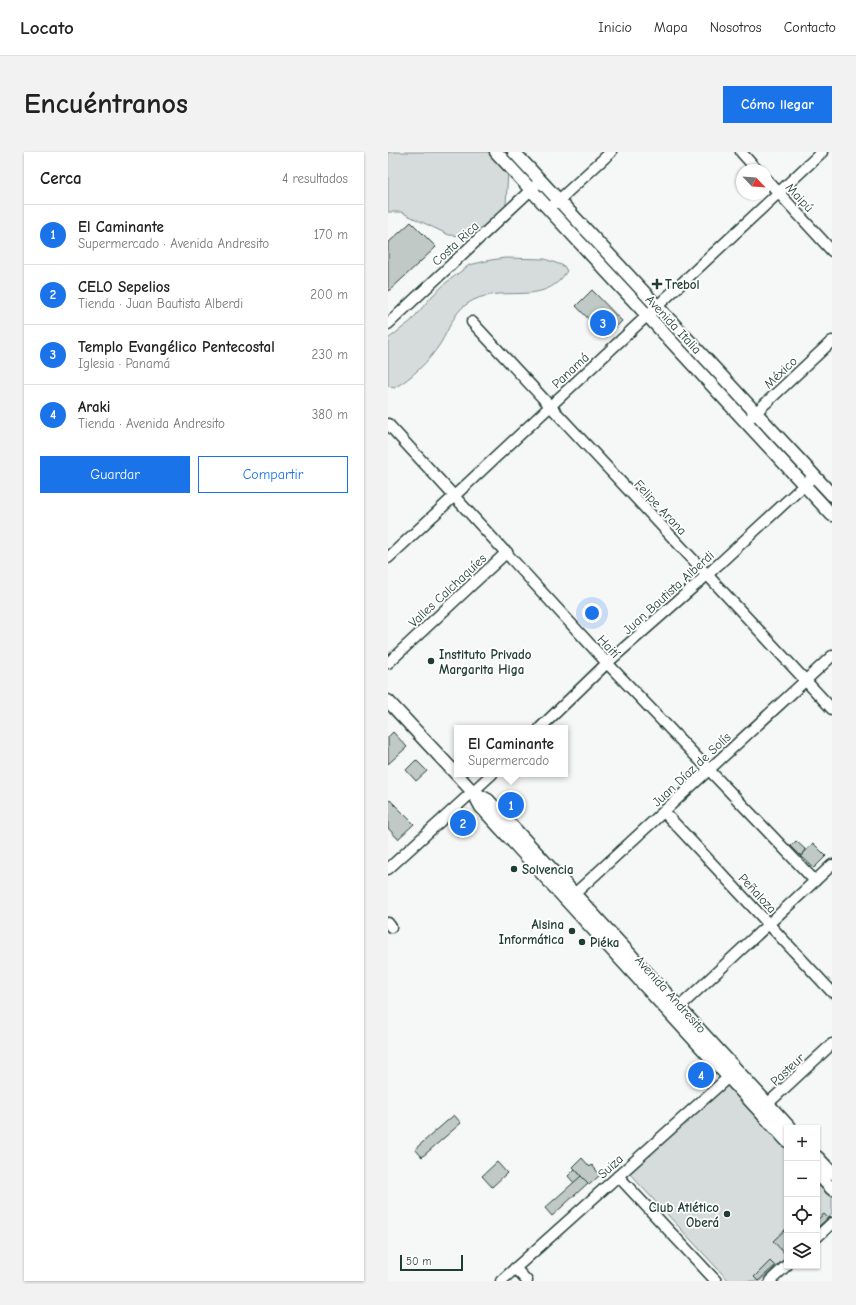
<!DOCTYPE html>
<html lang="es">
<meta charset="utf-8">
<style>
:root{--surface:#fff;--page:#f2f2f2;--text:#222;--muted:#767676;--line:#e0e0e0;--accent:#1a73e8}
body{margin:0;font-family:"Comic Neue",sans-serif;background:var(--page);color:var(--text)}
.controls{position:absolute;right:12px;bottom:12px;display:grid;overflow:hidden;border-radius:0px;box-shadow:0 1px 3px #0004}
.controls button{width:36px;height:36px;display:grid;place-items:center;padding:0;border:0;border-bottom:1px solid var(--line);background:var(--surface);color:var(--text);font:20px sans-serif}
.compass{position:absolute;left:348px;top:12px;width:36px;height:36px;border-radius:50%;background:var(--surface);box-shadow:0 1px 3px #0004;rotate:115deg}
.scale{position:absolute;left:12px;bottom:10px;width:63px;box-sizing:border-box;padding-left:4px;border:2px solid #1f3d34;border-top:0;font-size:11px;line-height:14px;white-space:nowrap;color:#1f3d34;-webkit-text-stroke:3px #fff;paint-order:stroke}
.you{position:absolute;left:204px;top:461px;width:14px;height:14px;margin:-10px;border:3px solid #fff;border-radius:50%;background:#1a73e8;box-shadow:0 0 0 6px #1a73e833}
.badge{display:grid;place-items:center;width:26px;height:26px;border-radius:50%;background:var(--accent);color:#fff;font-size:13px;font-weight:700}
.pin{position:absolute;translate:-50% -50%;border:2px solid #fff;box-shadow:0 1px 4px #0006}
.popup{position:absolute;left:66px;top:573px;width:114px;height:52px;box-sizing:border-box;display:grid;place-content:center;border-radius:0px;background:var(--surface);filter:drop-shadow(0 1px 3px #0005);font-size:13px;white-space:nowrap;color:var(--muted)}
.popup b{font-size:15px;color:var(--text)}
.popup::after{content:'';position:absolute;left:50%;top:100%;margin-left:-8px;border:8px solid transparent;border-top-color:var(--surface)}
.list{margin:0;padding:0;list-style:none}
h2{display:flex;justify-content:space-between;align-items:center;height:52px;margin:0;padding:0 16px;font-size:17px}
h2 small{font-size:13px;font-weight:400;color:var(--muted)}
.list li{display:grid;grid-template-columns:26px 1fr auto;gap:12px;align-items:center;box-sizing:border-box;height:60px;padding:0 16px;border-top:1px solid var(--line)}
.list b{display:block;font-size:15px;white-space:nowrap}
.list p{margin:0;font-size:13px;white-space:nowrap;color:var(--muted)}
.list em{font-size:13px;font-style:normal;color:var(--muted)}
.actions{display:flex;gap:8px;padding:12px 16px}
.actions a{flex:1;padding:9px 0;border:1px solid var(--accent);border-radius:0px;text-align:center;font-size:14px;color:var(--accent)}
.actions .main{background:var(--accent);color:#fff}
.icon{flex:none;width:22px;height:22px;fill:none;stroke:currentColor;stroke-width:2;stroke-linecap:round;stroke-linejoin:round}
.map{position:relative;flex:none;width:444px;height:1129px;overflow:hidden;border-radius:0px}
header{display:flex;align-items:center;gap:24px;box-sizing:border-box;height:56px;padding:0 20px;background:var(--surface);border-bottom:1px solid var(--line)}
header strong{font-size:19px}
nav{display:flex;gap:22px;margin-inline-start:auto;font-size:14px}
.intro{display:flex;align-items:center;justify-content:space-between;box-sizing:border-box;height:96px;padding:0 24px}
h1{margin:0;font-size:28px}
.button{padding:10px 18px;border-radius:0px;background:var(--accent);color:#fff;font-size:14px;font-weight:700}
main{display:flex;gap:24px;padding:0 24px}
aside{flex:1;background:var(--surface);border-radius:0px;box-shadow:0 1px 3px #0004}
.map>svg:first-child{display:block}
.green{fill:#d6dcdb;stroke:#7a8c88}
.building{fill:#c0c9c6;stroke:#1f3d34}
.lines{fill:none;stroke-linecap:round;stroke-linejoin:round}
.minor-casing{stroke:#1f3d34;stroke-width:13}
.major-casing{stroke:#1f3d34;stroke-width:15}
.minor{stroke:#fff;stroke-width:10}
.major{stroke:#fff;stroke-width:12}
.poi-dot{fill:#1f3d34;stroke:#fff;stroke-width:1.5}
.labels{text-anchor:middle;stroke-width:3.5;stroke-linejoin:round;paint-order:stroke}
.street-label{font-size:13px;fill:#1f3d34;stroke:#fff}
.poi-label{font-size:13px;font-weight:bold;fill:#1f3d34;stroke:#fff;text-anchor:start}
</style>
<header>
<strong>Locato</strong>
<nav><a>Inicio</a><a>Mapa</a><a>Nosotros</a><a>Contacto</a></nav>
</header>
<div class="intro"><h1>Encuéntranos</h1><a class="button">Cómo llegar</a></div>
<main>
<aside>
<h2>Cerca<small>4 resultados</small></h2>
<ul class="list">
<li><span class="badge">1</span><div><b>El Caminante</b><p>Supermercado · Avenida Andresito</p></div><em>170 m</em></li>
<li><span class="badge">2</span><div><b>CELO Sepelios</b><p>Tienda · Juan Bautista Alberdi</p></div><em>200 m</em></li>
<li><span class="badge">3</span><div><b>Templo Evangélico Pentecostal</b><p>Iglesia · Panamá</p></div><em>230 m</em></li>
<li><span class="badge">4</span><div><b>Araki</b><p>Tienda · Avenida Andresito</p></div><em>380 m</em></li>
</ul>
<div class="actions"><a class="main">Guardar</a><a>Compartir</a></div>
</aside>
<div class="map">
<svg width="444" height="1129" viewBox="0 0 444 1129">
<rect width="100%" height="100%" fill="#f6f7f7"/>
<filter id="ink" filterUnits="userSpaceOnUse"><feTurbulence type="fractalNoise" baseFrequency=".025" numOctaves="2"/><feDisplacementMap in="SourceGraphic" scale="8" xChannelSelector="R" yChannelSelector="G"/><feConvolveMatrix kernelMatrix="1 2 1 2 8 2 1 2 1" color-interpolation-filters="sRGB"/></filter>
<g filter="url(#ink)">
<!-- green -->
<g class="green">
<polygon points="0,0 114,0 120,19 118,52 114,64 98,81 74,84 61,83 13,60 0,60"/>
<path d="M117,106l40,1 19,7 3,5c-24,39 -68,10 -100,33 -14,9 -18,26 -27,40 -11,17 -28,34 -46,44l-6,-2v-47l23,-18 21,-25 15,-14 22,-17 22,-5z"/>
<polygon points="340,929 399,992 399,1104 372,1129 341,1129 241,1021"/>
<polygon points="429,1025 444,1041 444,1062 429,1076"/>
</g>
<!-- building -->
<g class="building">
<polygon points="23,70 48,95 0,140 0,91"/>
<polygon points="204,138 234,169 218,185 188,154"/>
<polygon points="5,580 19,595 0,612 0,585"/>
<polygon points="28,608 39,619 28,629 18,618"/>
<polygon points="2,648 26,672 10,687 0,676 0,650"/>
<polygon points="78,659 82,661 89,668 71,685 61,675"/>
<polygon points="408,689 418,698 413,704 403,694"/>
<polygon points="425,691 438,704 426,716 413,704"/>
<polygon points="66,963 73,971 34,1005 27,997"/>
<polygon points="194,1006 202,1015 204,1013 212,1023 201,1033 185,1015"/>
<polygon points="109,1010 119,1021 104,1035 94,1024"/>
<polygon points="187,1017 193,1024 186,1031 180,1024"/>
<polygon points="193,1024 200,1031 164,1064 157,1056"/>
<polygon points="436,1062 440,1066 429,1076 429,1068"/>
<polygon points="399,1076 399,1104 385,1089"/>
<polygon points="382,1109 387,1114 370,1129 366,1125"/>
</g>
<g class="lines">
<!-- minor casing -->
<g class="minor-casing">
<g id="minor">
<polyline points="353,0 369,18"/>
<polyline points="378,27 444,99"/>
<polyline points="161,57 223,0"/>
<polyline points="84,170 444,557"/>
<polyline points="0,172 148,33"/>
<polyline points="362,266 444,189"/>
<polyline points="0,272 219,511 427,729"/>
<polyline points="0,406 434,0"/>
<polyline points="0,511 119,400"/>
<polyline points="152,576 219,511 319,423 426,324"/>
<polyline points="276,660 444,840"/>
<polyline points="0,717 104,622"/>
<polyline points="181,747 444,504"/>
<polyline points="0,771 3,775"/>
<polyline points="286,860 444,713"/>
<polyline points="375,956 444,892"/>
<polyline points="230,1024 328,1129"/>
<polyline points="429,1085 444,1071"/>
<polyline points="127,1116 139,1129"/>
<polyline points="113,1129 345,921"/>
<polyline points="382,1129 399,1113"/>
</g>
</g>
<!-- major casing -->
<g class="major-casing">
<g id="major">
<polyline points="108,0 444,363"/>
<polyline points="126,0 444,343"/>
<polyline points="0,549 85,640 93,655 399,989"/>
<polyline points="85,640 100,648 402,976"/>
<polyline points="429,1005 444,1021"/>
<polyline points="429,1021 444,1037"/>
</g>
</g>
<!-- minor -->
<use href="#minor" class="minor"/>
<!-- major -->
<use href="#major" class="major"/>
</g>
</g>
<!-- markers -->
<g class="poi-dot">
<path d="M267 126h4v4h4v4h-4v4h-4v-4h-4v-4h4z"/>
<circle cx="43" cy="509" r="4"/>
<circle cx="126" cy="717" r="4"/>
<circle cx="184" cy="779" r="4"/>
<circle cx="194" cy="790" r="4"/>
<circle cx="339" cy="1062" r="4"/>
</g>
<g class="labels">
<!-- street labels -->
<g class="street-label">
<text transform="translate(412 45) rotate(47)" y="5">Maipú</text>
<text transform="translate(67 91) rotate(-43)" y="5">Costa Rica</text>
<text transform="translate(286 172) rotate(47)" y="5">Avenida Italia</text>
<text transform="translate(182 218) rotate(-43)" y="5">Panamá</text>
<text transform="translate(392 220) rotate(-43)" y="5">México</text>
<text transform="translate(273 355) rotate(47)" y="5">Felipe Arana</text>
<text transform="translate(59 438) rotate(-43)" y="5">Valles Calchaquíes</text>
<text transform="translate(280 440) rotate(-42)" y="5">Juan Bautista Alberdi</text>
<text transform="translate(221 494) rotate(48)" y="5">Haití</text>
<text transform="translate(303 617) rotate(-43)" y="5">Juan Díaz de Solís</text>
<text transform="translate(370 741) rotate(47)" y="5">Peñaloza</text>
<text transform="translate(283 842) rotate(48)" y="5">Avenida Andresito</text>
<text transform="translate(399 917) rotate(-43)" y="5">Pasteur</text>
<text transform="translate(222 1014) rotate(-42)" y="5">Suiza</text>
</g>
<!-- poi labels -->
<g class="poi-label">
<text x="277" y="137">Trebol</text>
<text x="51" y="507">Instituto Privado<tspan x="51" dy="15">Margarita Higa</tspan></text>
<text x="134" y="722">Solvencia</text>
<text x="176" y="777" text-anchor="end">Alsina<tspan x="176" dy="15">Informática</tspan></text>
<text x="202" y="795">Piéka</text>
<text x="331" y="1060" text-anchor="end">Club Atlético<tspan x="331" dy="15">Oberá</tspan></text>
</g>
</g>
</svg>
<div class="controls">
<button>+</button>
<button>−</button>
<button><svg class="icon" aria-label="locate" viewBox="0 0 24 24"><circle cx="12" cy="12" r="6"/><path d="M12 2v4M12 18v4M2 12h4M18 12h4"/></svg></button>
<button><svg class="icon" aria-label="layers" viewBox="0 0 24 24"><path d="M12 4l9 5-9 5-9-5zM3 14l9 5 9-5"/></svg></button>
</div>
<svg class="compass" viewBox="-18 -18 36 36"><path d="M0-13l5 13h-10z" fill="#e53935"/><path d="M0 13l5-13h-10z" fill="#767676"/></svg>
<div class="scale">50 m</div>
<div class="you"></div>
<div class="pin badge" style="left:123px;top:653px">1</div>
<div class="popup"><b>El Caminante</b>Supermercado</div>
<div class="pin badge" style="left:75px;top:671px">2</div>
<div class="pin badge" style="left:215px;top:171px">3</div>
<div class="pin badge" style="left:313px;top:923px">4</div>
</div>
</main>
